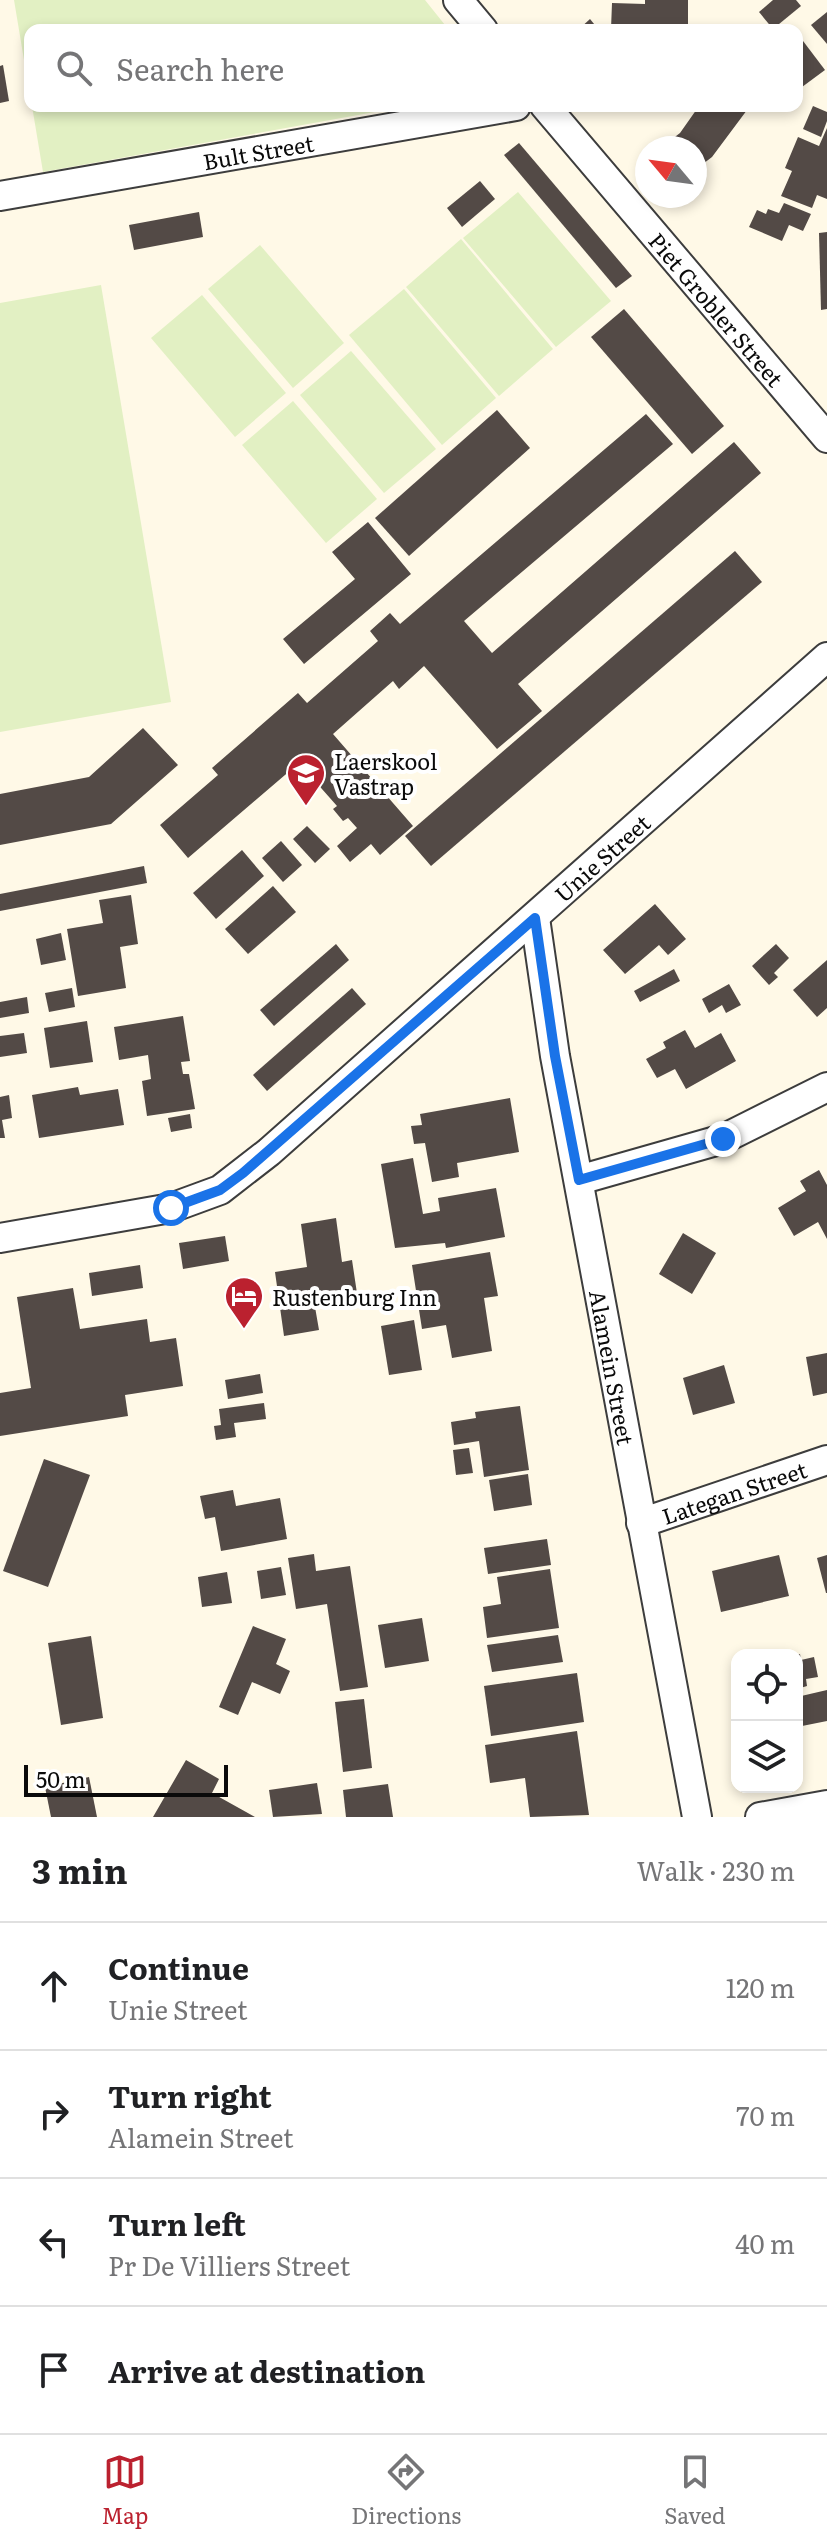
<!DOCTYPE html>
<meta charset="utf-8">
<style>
:root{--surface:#fff;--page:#f2f2f2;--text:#202124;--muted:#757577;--line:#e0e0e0;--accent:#bb212f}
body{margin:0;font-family:Literata,serif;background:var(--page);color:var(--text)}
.controls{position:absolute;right:24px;bottom:24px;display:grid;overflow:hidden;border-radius:16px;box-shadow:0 4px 12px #0003}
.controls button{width:72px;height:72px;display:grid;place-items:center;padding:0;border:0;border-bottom:2px solid var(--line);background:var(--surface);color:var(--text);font:40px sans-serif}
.compass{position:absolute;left:635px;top:136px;width:72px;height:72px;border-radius:50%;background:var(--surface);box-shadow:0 4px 12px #0003;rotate:299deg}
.scale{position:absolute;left:24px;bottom:20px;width:204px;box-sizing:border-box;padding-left:8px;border:4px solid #0a0a0a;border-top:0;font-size:22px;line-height:28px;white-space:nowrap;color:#0a0a0a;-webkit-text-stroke:6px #fff;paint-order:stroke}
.stop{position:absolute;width:24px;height:24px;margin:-18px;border:6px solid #1a73e8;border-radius:50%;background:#fff}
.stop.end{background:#1a73e8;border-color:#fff;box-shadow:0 2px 8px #0008}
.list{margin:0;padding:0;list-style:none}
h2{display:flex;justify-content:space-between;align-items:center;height:104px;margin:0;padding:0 32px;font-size:34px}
h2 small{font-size:26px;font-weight:400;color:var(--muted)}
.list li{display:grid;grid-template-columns:52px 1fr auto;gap:24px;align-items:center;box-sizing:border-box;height:128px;padding:0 32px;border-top:2px solid var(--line)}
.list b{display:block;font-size:30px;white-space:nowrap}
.list p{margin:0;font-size:26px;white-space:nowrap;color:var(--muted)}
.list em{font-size:26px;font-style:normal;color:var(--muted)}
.icon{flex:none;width:44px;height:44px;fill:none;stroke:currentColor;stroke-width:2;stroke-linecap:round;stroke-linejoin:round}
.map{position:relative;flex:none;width:827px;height:1817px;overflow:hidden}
.search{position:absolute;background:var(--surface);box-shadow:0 4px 12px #0003;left:24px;right:24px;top:24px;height:88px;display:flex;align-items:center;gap:20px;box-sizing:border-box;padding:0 28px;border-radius:16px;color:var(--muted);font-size:30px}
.sheet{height:616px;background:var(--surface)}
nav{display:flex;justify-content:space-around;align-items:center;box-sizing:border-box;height:112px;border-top:2px solid var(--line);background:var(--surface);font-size:22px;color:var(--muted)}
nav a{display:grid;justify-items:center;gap:4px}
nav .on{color:var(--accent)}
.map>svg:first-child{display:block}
.pitch{fill:#e2f0c3}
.building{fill:#534a46}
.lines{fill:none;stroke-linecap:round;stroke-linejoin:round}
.minor-casing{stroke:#3d3d3d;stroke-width:32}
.minor{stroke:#fff;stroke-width:28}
.route{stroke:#1a73e8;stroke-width:10}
.labels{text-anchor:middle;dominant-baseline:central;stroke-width:8;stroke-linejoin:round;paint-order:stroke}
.street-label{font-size:22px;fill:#0a0a0a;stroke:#fff}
.poi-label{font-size:22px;fill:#0a0a0a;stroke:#fff;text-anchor:start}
</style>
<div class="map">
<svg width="827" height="1817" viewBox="0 0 827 1817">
<rect width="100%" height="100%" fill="#fff9e7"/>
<g class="pitch">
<polygon points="14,0 425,0 449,30 30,30 30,96"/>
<polygon points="32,106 408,106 43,172"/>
<polygon points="518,192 611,301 556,347 463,238"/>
<polygon points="461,239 553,349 499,396 406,287"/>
<polygon points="260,245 344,343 293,388 208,289"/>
<polygon points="101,285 171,702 0,732 0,303"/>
<polygon points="404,289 496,398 442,445 349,335"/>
<polygon points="202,295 286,393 235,437 151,338"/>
<polygon points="351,351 436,449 384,493 300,395"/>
<polygon points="293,401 377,499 326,543 242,445"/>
</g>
<g class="building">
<polygon points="645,0 688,0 688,30 611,29 612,3 645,4"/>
<polygon points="773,0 796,0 801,6 773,29 759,12"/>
<polygon points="827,12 827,44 811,25"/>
<polygon points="590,19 599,30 578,30"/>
<polygon points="800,37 825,70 802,87 797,80 797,39"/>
<polygon points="3,65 9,101 0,103 0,66"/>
<polygon points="699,106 750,106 712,157 695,170 695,148 665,148 663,146 680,133"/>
<polygon points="813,106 827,112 827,121 821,137 803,129"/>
<polygon points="827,128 827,199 817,195 812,208 781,196 792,171 785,168 798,137 819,146"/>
<polygon points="519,143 632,276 616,288 504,155"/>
<polygon points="480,181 495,199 462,227 447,208"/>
<polygon points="784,203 811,214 803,231 789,225 782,241 749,227 757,210 766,214 768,209 779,213"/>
<polygon points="199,212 203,237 134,250 129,225"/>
<polygon points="827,232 827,309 821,310 819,233"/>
<polygon points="624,309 724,426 692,454 591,337"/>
<polygon points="497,410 530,448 409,556 375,518"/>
<polygon points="646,414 673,444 464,621 492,653 734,442 761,473 518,684 542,711 497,749 424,666 399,689 393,681 333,734 413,826 380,855 371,844 350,862 337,846 357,828 348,818 343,821 333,809 337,806 299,763 188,858 160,825 218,775 212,768 298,693 307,703 378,641 370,631 390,613 400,624"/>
<polygon points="368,522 411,574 304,664 283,639 355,579 332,552"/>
<polygon points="735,551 762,582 431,866 405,836"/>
<polygon points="143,728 178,765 111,824 0,845 0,794 89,777"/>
<polygon points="307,826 330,849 315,863 293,839"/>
<polygon points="281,841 302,865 283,882 262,858"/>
<polygon points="242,850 264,876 216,919 193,893"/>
<polygon points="144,866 147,883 0,911 0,894"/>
<polygon points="273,886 296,912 248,954 225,929"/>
<polygon points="131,895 138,944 120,947 126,988 78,996 67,929 103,923 99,900"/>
<polygon points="655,904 686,939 668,955 659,945 625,974 603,950"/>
<polygon points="61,933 66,960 41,965 36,939"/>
<polygon points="336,944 349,960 274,1026 260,1010"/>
<polygon points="776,944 789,958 774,973 778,977 769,985 752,966"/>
<polygon points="827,960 827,1008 817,1017 793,990"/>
<polygon points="674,969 680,981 640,1002 634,991"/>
<polygon points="729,984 741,1005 726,1013 722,1005 709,1013 702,999"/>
<polygon points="72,988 75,1007 49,1012 45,993"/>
<polygon points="352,988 366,1004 267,1091 253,1075"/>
<polygon points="27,997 29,1013 0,1018 0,1002"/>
<polygon points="183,1016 190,1061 181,1062 183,1074 189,1074 195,1109 147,1116 142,1081 151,1079 148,1055 119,1060 114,1027"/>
<polygon points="87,1021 93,1062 50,1068 44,1028"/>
<polygon points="685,1030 695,1048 721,1033 736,1061 686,1089 675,1069 657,1078 646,1059 666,1048 663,1042"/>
<polygon points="24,1033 27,1053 0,1057 0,1036"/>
<polygon points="78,1087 80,1095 118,1089 124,1125 39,1138 32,1095"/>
<polygon points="9,1095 12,1118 2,1120 5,1138 0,1138 0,1097"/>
<polygon points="510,1098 519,1152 457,1163 459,1177 432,1182 425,1143 414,1144 411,1126 422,1125 420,1114"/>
<polygon points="190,1114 192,1128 171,1132 168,1118"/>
<polygon points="413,1158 423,1214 440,1211 438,1198 496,1188 505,1237 446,1248 445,1243 395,1248 381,1164"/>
<polygon points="819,1170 827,1185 827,1239 818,1222 794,1236 778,1208 806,1191 800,1181"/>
<polygon points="336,1218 342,1262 352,1260 358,1300 315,1307 319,1330 284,1336 275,1272 307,1267 301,1224"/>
<polygon points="683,1233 716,1253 692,1294 659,1274"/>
<polygon points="225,1236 229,1261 183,1269 179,1243"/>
<polygon points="490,1252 498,1296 484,1298 492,1351 452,1358 446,1325 422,1329 412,1265"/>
<polygon points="140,1265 143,1288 92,1296 89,1273"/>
<polygon points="73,1288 80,1329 147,1319 150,1342 176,1338 183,1386 125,1395 128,1416 0,1436 0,1393 31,1388 17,1297"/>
<polygon points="414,1320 422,1370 389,1375 381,1326"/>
<polygon points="827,1353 827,1393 813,1396 806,1357"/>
<polygon points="724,1365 735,1403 693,1415 683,1378"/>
<polygon points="260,1374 263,1393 228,1399 225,1380"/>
<polygon points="264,1403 266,1419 234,1423 236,1437 216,1440 214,1426 221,1425 219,1409"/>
<polygon points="520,1406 529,1470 484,1477 479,1441 454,1445 451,1422 476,1418 475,1412"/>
<polygon points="469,1448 473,1473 456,1475 453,1450"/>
<polygon points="44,1459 90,1475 48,1587 3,1571"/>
<polygon points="528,1474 532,1505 494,1511 489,1480"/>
<polygon points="233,1490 236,1506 280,1498 287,1539 221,1551 215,1517 205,1519 200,1496"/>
<polygon points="547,1539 551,1565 488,1574 484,1548"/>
<polygon points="314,1554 316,1571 350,1566 368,1687 340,1691 327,1604 296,1609 288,1558"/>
<polygon points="779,1555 789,1596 721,1612 712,1571"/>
<polygon points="827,1555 827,1593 826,1593 817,1558"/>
<polygon points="281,1567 286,1595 261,1599 257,1571"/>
<polygon points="550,1569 559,1628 487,1638 483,1607 501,1604 497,1577"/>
<polygon points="227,1572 232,1603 202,1607 198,1577"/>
<polygon points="422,1618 429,1661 385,1668 378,1625"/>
<polygon points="253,1626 286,1639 276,1664 290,1671 280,1694 252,1682 238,1715 219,1707"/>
<polygon points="558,1635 563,1662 492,1672 487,1645"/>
<polygon points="91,1636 103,1718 61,1725 48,1643"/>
<polygon points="800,1654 801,1660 814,1657 818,1677 806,1679 807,1686 797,1689 797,1655"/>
<polygon points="577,1673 584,1722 491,1736 484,1686"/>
<polygon points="827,1690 827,1721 797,1727 797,1697"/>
<polygon points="364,1699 372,1768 343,1772 335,1702"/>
<polygon points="577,1731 589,1815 530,1817 525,1778 490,1783 485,1745"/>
<polygon points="186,1760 219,1779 212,1793 255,1817 153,1817"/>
<polygon points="89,1777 97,1817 51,1817 45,1787"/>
<polygon points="317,1783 322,1814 273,1817 269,1790"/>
<polygon points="388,1784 393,1817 346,1817 343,1790"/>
</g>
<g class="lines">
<g class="minor-casing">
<g id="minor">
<polyline points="458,0 483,30"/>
<path id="s1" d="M545,106L827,438"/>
<path id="s2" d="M0,196L516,106"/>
<path id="s3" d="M535,918L555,1056L697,1817"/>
<polyline points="579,1180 723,1139 827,1087"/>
<path id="s4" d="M0,1238L171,1208L220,1190L269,1152L827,657"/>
<path id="s5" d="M641,1523L827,1460"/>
<polyline points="760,1817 827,1805"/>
</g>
</g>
<use href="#minor" class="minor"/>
</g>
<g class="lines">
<polyline class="route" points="171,1208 220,1190 243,1173 535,918 555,1056 579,1180 723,1139"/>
</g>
<defs>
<g id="school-pin" transform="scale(2)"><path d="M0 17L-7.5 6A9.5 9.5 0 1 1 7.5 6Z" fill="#bb212f" stroke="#fff"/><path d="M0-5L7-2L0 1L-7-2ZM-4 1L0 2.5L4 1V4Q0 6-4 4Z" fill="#fff"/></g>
<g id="hotel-pin" transform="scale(2)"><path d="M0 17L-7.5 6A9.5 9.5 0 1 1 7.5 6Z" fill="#bb212f" stroke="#fff"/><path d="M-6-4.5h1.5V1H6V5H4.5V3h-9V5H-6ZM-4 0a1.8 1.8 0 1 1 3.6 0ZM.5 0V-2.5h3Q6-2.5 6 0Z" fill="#fff"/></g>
</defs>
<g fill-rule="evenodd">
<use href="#school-pin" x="306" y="773"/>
<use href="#hotel-pin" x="244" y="1296"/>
</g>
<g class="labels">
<g class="street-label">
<text stroke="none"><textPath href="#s2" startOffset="262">Bult Street</textPath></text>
<text stroke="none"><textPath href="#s1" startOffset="266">Piet Grobler Street</textPath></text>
<text stroke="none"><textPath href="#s4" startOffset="732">Unie Street</textPath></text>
<text stroke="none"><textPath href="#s3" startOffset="456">Alamein Street</textPath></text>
<text stroke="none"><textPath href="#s5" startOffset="98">Lategan Street</textPath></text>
</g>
<g class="poi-label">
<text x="334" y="760">Laerskool<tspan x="334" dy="25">Vastrap</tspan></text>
<text x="272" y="1296">Rustenburg Inn</text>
</g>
</g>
</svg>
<div class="controls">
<button><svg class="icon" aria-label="locate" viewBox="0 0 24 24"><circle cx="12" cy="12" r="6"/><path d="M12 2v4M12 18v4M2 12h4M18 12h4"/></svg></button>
<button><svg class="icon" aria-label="layers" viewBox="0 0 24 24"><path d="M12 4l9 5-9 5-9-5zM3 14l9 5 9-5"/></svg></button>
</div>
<svg class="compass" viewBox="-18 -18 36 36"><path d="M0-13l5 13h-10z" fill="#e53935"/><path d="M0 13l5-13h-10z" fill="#757577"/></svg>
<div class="scale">50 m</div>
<div class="stop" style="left:171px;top:1208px"></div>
<div class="stop end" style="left:723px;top:1139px"></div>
<div class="search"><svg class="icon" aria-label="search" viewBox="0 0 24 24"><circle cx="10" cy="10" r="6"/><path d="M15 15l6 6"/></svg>Search here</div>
</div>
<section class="sheet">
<h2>3 min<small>Walk · 230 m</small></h2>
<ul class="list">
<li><svg class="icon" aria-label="ahead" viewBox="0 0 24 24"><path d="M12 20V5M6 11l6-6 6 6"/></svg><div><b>Continue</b><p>Unie Street</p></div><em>120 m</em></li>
<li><svg class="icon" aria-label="right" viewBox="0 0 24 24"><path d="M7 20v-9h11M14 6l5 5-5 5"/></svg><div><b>Turn right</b><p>Alamein Street</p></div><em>70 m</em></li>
<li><svg class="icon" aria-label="left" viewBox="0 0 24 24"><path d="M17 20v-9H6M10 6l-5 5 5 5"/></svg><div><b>Turn left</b><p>Pr De Villiers Street</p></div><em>40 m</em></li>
<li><svg class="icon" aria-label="arrive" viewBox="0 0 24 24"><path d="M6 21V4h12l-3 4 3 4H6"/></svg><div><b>Arrive at destination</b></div></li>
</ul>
</section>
<nav>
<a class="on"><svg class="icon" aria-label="map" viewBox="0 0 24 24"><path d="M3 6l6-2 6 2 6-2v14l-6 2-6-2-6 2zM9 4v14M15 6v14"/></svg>Map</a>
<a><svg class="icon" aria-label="directions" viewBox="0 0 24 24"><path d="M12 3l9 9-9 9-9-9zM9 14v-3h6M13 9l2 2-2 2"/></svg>Directions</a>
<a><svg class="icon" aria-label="saved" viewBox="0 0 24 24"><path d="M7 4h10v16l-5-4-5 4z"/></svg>Saved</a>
</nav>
